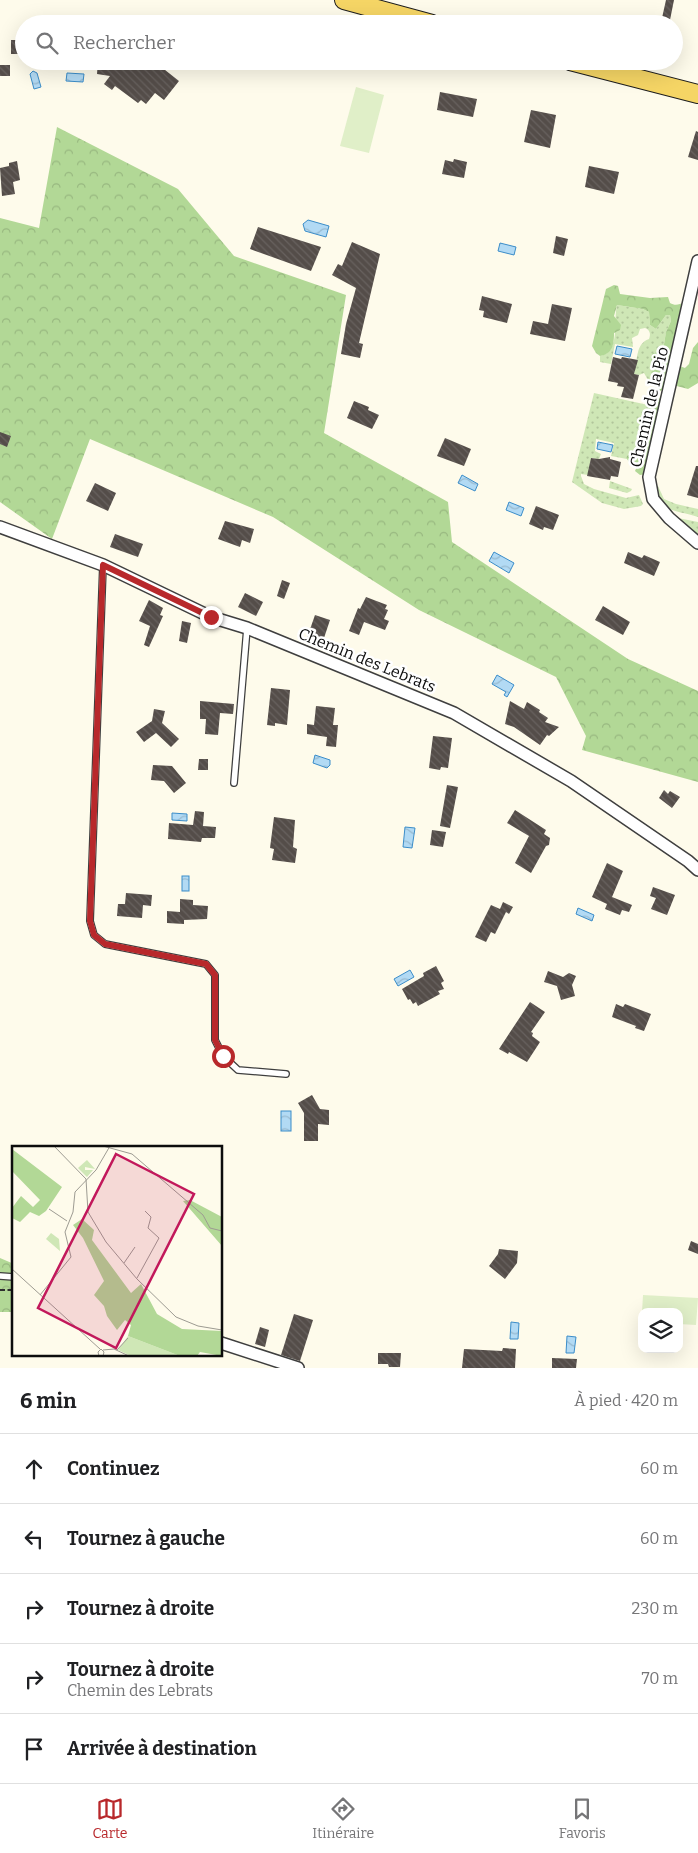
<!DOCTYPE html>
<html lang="fr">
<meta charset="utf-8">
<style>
:root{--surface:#fff;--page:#f2f2f2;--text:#202124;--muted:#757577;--line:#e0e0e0;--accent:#b8282b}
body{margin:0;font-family:Bitter,serif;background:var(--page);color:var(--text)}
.controls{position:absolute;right:15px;bottom:15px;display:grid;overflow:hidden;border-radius:10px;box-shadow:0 5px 20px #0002}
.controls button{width:45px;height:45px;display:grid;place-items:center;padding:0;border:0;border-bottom:1px solid var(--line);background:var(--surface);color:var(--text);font:25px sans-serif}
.stop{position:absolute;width:15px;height:15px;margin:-11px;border:4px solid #b8282b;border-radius:50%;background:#fff}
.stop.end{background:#b8282b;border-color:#fff;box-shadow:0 1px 5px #0008}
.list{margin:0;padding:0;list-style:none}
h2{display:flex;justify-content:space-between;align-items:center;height:65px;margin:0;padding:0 20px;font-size:21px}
h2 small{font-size:16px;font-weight:400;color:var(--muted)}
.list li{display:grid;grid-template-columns:32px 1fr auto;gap:15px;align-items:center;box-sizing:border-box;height:70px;padding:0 20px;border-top:1px solid var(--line)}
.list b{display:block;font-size:19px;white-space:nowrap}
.list p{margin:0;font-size:16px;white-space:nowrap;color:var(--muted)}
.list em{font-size:16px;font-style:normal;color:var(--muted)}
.icon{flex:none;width:28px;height:28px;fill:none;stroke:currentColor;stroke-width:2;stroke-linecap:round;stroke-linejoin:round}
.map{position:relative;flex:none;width:698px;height:1368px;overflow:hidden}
.search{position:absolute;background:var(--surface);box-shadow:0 5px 20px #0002;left:15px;right:15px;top:15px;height:55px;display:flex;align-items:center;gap:12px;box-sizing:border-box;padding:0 18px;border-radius:28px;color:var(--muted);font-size:19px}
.sheet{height:415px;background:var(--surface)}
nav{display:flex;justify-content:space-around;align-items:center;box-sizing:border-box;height:70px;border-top:1px solid var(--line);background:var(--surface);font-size:14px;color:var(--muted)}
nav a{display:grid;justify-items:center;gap:2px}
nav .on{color:var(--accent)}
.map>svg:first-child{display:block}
.grass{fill:url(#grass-dots)}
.forest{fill:url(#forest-crowns)}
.pitch{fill:#e0efc8}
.water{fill:url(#water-waves);stroke:#3b8dc9}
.building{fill:url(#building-back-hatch)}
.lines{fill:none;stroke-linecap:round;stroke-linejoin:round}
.lane-casing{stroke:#3f3f3f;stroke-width:8}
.street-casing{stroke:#3f3f3f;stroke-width:14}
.primary-casing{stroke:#1d1d1d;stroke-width:20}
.path{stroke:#2e2e2e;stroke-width:2;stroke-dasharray:5 2.5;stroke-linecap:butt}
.lane{stroke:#fff;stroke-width:5.5}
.street{stroke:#fff;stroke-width:11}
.primary{stroke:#f5d565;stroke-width:18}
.route{stroke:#b8282b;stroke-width:6}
.labels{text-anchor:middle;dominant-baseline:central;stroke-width:5;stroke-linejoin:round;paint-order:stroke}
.street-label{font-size:16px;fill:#0c0c0c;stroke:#fff}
.inset-road{fill:none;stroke:#9d9b92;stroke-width:1}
.view{fill:#c2185b;fill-opacity:0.15;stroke:#c2185b;stroke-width:2.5}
.inset-edge{fill:none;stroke:#0c0c0c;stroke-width:2.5}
</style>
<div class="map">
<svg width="698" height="1368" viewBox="0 0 698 1368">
<defs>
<pattern id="grass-dots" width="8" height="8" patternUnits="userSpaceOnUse" patternTransform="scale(1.25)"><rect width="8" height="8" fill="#cfe7b6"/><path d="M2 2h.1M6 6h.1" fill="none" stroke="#b1c59b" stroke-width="1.8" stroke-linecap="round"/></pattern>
<pattern id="forest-crowns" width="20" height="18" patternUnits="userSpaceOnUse" patternTransform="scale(1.25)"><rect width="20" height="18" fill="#b2d896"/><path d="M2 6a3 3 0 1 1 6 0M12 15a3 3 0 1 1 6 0" fill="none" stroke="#98b880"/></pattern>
<pattern id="water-waves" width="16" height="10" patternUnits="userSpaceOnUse" patternTransform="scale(1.25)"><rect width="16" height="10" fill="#b2daf4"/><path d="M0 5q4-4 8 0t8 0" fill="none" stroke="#98bad0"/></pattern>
<pattern id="building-back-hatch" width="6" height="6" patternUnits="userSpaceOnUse" patternTransform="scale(1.25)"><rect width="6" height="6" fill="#544d49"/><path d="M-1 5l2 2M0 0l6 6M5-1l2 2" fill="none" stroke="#68625f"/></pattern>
</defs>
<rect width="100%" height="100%" fill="#fefbeb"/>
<g class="grass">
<path d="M617,305L643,309L649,312L650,325L656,329L666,315H670L671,321L666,332L663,350L653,353L654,367L651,374L655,383L648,380L644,373L639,375L634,374C638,360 635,344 649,339C651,334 650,330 645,328L640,329L638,335L632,338L633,347L615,344L611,364L600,362V356C621,353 613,320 617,305Z"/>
<path d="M594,393L648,405L649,407L646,429L642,433L640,448L644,451C640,457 634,455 627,456V459L611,456L614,443L596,439L595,451L601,454L599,459L591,458L588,475L581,474V476L584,484L594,489L626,498L639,495L643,504L641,506L624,509L602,503L572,482Z"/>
<polygon points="610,481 632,489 631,491 627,493 609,488"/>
<path d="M655,485L658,486L664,499L676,504L698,509V517C673,509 662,514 655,485Z"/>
<polygon points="678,518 698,522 698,537 677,519"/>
</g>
<g class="forest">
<polygon points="57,127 178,189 234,256 346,295 324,433 448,502 452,542 628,659 698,691 698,782 582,750 586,736 556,677 419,610 273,517 90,439 52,539 0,502 0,218 39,228"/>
<path d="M614,285L618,286L620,294L650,298L668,297L670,303C675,306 679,305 684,302C686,315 693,338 682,348C678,352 673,354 669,358L671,363L685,368L689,364L693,348L698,342V383L688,389L673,385L660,391L657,386L651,373L654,367C650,361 650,359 653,353L663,350L666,332L671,321L670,315H666L656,329L650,325L649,312L643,309L617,305L614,316L621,325L620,330L614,333C614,344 613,354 600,356L596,353L592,346L606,289Z"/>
<polygon points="657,398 662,399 646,474 640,475 635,471 638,464 635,466 631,465 627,459 627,456 633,452 639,455 643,451 640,448 642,433 646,429 645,419 649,407 648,405 652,399"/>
<polygon points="0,1258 14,1264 13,1312 0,1312"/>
</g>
<g class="pitch">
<polygon points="356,87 384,95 369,153 340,146"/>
<polygon points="643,1295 698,1298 696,1325 679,1324 679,1312 642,1312"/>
</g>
<g class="water">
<polygon points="33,71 37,73 41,87 34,89 30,74"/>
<polygon points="67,73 84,74 83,82 66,81"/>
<polygon points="308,220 329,226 326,237 305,231 303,224"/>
<polygon points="500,243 516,247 514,255 498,251"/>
<polygon points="617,346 632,349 630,357 615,354"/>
<polygon points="598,442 613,445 611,452 597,449"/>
<polygon points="462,475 478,484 475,491 458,483"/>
<polygon points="509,502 524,508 521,516 506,510"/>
<polygon points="494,552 514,563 509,573 489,561"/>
<polygon points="497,675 514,685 507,697 504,695 506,692 492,684"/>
<polygon points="315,755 330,760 330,765 327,768 313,763"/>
<polygon points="172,813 187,814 187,821 172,820"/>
<polygon points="405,827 415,828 412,848 403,847"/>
<rect x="182" y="876" width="7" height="15"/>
<polygon points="578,908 594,915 592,921 576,914"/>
<polygon points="410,970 414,977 398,986 394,979"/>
<rect x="281" y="1111" width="10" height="20"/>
<polygon points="511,1322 519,1323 518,1339 510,1339"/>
<polygon points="567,1336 576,1337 574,1353 566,1353"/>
</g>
<g class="building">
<polygon points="666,0 674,0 670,20 662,18"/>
<rect x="11" y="40" width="13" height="14"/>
<polygon points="98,61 163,61 160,66 179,81 164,100 155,93 146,104 141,100 138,103 115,86 112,90 104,84 110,76 97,74"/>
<rect x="0" y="65" width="10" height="11"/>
<polygon points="440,92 477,99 473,117 437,110"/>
<polygon points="531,110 556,115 550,148 524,142"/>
<polygon points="696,131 698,132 698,160 688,157"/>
<polygon points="454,159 467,162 464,178 442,174 445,160 453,162"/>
<polygon points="17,161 20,180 13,182 15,194 2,196 0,168 9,166 9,163"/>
<polygon points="589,166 619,172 614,194 585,187"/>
<polygon points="258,227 321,247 311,271 250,249"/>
<polygon points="556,236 568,239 564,256 553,253"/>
<polygon points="352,242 380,254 359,343 363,344 360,358 341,354 346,324 356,288 332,275 338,264 342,266"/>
<polygon points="482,296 512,304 507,323 483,317 484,311 479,310"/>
<polygon points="552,304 572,308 565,341 530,334 533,321 548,324"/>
<polygon points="613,357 621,359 622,357 638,360 634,374 639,375 633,399 621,397 624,387 617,386 618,383 608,381"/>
<polygon points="354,401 369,407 368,410 379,415 372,429 347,418"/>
<polygon points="0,432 11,436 7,447 0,444"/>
<polygon points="445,438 471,449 464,466 437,456"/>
<polygon points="610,457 610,459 621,462 618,477 611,476 610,480 587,476 591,458 599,459"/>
<polygon points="696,466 698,466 698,498 687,495"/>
<polygon points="95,483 116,493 108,511 86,501"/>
<polygon points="536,506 559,515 553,530 544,527 543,530 529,524"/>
<polygon points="225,521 254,529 250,543 242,540 240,547 218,539"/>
<polygon points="115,534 143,544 138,557 110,547"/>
<polygon points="628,552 642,558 644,555 660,562 654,576 624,563"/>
<polygon points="282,580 290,583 284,599 277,596"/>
<polygon points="245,593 263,602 256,616 238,607"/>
<polygon points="366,597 387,605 385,609 388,610 384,619 389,621 385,630 364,622 359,635 349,631 358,608 360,609"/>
<polygon points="149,600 163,608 160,615 163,616 149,647 144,645 150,626 139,621"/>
<polygon points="603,606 630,622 623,635 595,620"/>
<polygon points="315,615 330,620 322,644 307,638"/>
<polygon points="182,621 191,623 187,643 179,641"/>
<polygon points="271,688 290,690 287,725 275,723 275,726 267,725"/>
<polygon points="200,701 234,704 233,714 220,713 218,735 205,734 206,719 200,719"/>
<polygon points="510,701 524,709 527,702 540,710 539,712 548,718 545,722 559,727 549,736 547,735 540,745 514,727 505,724"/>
<polygon points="316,706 335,708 333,725 338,725 336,747 326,746 327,737 307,734 307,724 314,725"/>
<polygon points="154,709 165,711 162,723 179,739 171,747 156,733 144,742 136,732 152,721"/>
<polygon points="433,736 452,738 448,768 441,767 440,770 429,768"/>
<polygon points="199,759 208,759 208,770 198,770"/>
<polygon points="153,765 172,766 186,783 174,793 164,781 151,780"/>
<polygon points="447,785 458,787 450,828 440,826"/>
<polygon points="664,790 668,794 670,791 680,797 672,808 659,798"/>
<polygon points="515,810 546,830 544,834 550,838 549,845 546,846 531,873 515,863 529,836 507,823"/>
<polygon points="195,811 204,812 203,826 216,827 215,838 202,838 201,842 168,839 169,823 193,825"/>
<polygon points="274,817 295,820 293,847 297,849 295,863 272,860 274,849 270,848"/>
<polygon points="432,830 446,832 443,847 430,845"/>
<polygon points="607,863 623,871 612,897 632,905 629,912 622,910 620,915 605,909 607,904 592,897"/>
<polygon points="653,887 675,895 667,915 651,909 656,898 650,896"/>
<polygon points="126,893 152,895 151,906 143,905 142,918 117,916 118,904 125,904"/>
<polygon points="180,899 193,900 193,905 208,906 207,919 184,920 184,924 167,923 167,911 180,912"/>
<polygon points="503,902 513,907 509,914 506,912 495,934 491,932 486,942 475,937 491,905 500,909"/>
<polygon points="436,966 444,981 441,983 444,989 438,991 440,994 418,1006 416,1002 413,1004 410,999 408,1000 402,989 424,976 423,973"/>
<polygon points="548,971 563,977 569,973 576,976 572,985 575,996 561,1000 557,986 544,982"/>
<polygon points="530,1002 545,1012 531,1032 533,1033 532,1036 540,1042 527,1062 509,1052 508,1054 499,1049"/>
<polygon points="616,1004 623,1007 625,1004 651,1014 644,1031 635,1028 636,1026 612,1017"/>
<polygon points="312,1095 320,1109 329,1110 329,1125 318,1124 318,1141 304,1141 304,1113 298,1103"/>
<polygon points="691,1241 698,1244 698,1254 688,1250"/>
<polygon points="499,1249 518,1251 517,1263 505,1279 489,1266 498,1254"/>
<polygon points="294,1314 313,1320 300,1361 281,1355"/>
<polygon points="260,1327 269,1330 265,1347 255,1344"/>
<polygon points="503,1348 516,1349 515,1368 462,1368 464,1349 502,1351"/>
<polygon points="378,1353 401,1353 400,1367 389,1367 388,1364 378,1364"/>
<polygon points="552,1358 577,1359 576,1368 552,1368"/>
</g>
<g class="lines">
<g class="lane-casing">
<g id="lane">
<polyline points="103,565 90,921 94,935 105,944 206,964 215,975 215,1040 223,1056 238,1070 286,1074"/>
<polyline points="234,783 247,628"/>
<polyline points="0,1276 14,1277"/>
</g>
</g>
<g class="street-casing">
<g id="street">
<polyline points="698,261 649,477 653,499 669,518 698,543"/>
<polyline points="0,527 103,565 211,617 247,628 454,713 571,781 688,861 698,870"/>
<polyline points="221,1343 298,1368"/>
</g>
</g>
<g class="primary-casing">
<g id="primary">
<polyline points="344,0 432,24"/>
<polyline points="570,61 698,94"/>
</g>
</g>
<polyline class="path" points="0,1290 14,1290"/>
<use href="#lane" class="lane"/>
<use href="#street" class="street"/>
<use href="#primary" class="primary"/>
</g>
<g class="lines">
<polyline class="route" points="211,617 103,565 90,921 94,935 105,944 206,964 215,975 215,1040 223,1056"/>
</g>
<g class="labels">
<g class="street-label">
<text transform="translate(649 407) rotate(-77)">Chemin de la Pio</text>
<text transform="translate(367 660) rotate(22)">Chemin des Lebrats</text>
</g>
</g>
<g transform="translate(12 1146)">
<rect width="210" height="210" fill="#fefbeb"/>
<path d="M75,14L83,23L73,21V24H81L75,31L66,22ZM39,87L47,93L48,105L34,93ZM116,190L168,210H119L106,204Z" fill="#cfe7b6"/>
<path d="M0,3L50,41L34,65L27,70L18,66L8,76L0,72V62L9,50L21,61L28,54L0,25ZM178,54L210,71V100L171,55ZM70,73L82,84L80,94L119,147L129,138L145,168L170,183L210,185V210L188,206L185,210H168L116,190L119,179L113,174L105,184L95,170L92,160L82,149L92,135L71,92L61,79Z" fill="#b2d896"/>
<path class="inset-road" d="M42,0L74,33L76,66L94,96L125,133L164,171L186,180L210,184M91,0L120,8L191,69L198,82L210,85M37,63L55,75M112,117L123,101M0,123L88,203M125,132L147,92L136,82L139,71L133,65M28,149L59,111L53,86L61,66L63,46L84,24L98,0M91,204L102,203L117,210M105,204L116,192M87,210L86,206L89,203L92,206L91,210"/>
<path class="view" d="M104,8L182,48L104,202L26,162Z"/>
<rect width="210" height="210" class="inset-edge"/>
</g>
</svg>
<div class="controls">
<button><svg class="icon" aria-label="layers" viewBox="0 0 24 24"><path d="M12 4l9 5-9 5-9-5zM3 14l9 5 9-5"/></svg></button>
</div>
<div class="stop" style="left:223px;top:1056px"></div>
<div class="stop end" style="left:211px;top:617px"></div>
<div class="search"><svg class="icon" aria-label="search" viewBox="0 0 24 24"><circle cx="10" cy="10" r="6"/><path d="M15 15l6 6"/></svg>Rechercher</div>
</div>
<section class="sheet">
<h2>6 min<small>À pied · 420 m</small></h2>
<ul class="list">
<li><svg class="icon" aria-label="ahead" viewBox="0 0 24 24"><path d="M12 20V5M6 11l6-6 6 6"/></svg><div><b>Continuez</b></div><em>60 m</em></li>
<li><svg class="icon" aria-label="left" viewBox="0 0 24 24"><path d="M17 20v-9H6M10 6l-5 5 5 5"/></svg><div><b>Tournez à gauche</b></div><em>60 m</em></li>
<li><svg class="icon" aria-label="right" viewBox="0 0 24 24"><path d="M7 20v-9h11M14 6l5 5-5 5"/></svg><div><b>Tournez à droite</b></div><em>230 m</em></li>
<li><svg class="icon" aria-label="right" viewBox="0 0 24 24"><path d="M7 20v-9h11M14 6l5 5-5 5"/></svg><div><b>Tournez à droite</b><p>Chemin des Lebrats</p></div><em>70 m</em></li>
<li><svg class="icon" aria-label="arrive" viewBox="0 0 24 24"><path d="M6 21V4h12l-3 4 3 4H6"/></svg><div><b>Arrivée à destination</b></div></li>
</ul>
</section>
<nav>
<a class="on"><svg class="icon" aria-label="map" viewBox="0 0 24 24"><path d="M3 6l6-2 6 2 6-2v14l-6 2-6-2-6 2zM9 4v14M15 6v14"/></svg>Carte</a>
<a><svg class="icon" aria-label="directions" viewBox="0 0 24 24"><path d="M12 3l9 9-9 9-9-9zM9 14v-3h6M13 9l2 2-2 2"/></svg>Itinéraire</a>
<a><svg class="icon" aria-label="saved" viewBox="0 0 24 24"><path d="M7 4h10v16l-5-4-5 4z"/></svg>Favoris</a>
</nav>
